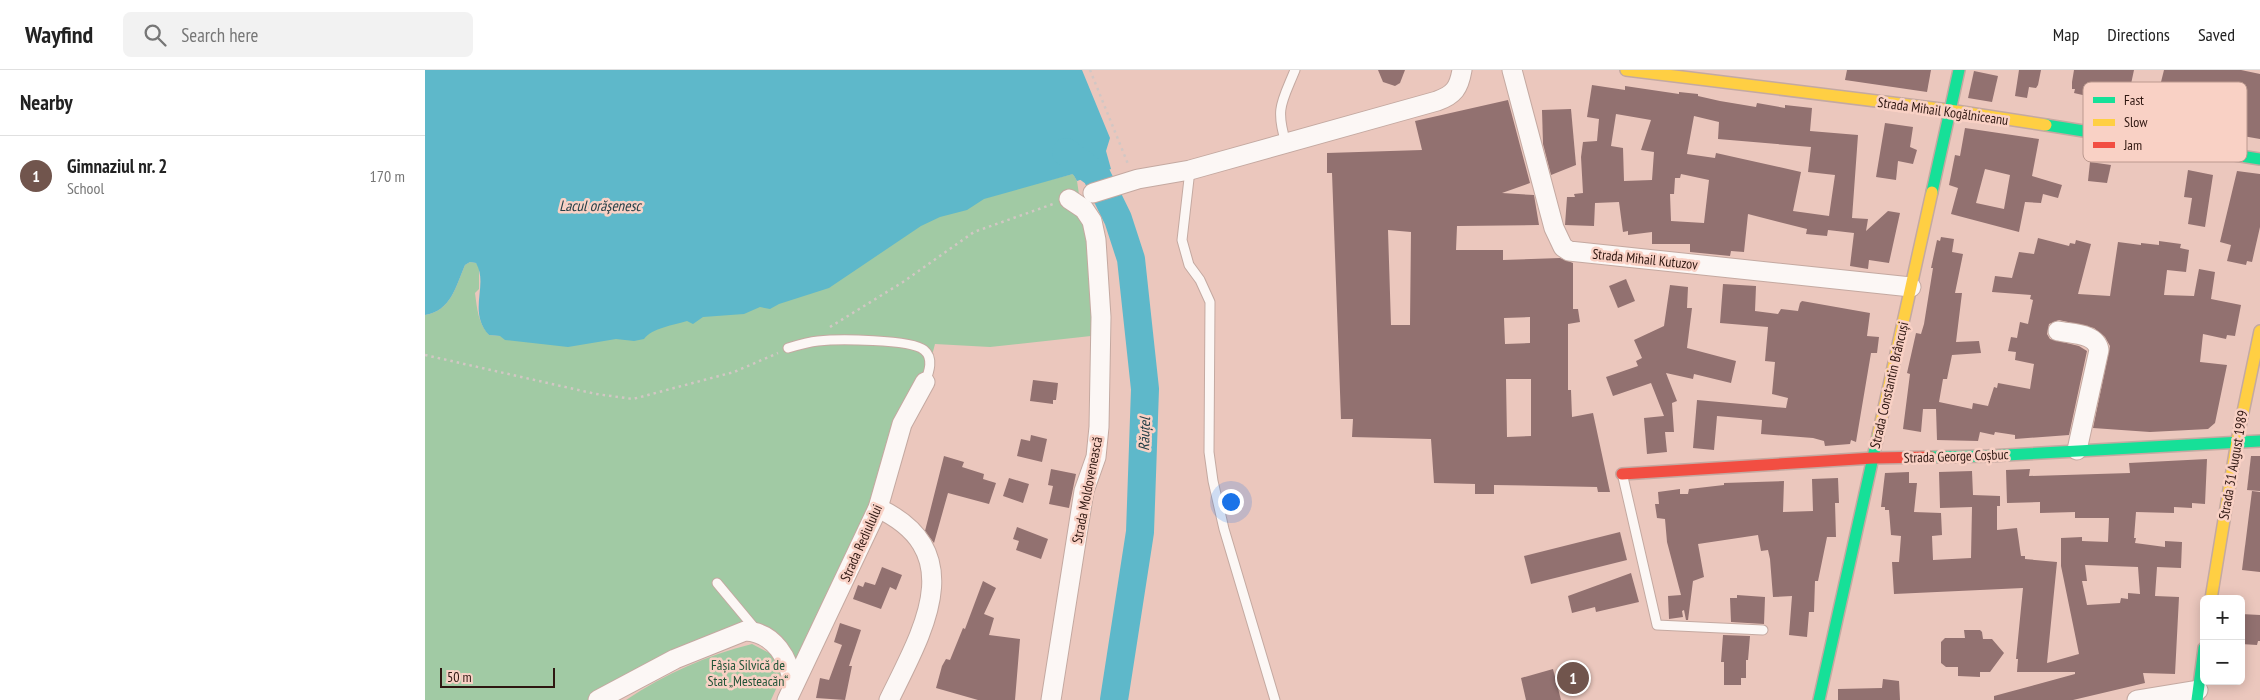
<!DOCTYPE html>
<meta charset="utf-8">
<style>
:root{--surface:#fff;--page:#f2f2f2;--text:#222;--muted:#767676;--line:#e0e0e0;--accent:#71554d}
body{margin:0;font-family:"PT Sans Narrow",sans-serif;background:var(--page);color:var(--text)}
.controls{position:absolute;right:15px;bottom:15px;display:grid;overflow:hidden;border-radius:8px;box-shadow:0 2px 12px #0003}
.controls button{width:45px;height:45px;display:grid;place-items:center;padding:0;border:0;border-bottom:1px solid var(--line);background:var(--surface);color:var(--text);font:25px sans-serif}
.scale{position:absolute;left:15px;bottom:12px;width:115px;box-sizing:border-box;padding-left:5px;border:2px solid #2f1711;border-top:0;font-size:14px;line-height:18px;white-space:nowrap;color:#2f1711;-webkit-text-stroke:4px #f9d1c5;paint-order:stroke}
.you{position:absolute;left:805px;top:431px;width:18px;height:18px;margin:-12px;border:4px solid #fff;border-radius:50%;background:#1a73e8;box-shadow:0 0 0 8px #1a73e833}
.badge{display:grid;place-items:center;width:32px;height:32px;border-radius:50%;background:var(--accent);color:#fff;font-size:16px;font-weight:700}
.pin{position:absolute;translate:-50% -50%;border:2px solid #fff;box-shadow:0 1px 5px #0006}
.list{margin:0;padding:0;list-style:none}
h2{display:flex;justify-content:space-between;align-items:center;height:65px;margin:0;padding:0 20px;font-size:21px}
h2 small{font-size:16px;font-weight:400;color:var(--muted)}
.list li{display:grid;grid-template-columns:32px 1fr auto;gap:15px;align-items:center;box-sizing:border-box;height:80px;padding:0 20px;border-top:1px solid var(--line)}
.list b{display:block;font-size:19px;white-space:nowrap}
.list p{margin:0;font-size:16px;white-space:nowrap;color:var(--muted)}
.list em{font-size:16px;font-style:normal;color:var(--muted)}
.icon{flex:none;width:28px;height:28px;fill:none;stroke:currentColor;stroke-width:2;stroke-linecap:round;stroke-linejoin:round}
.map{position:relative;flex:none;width:1835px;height:630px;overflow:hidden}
header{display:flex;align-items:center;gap:30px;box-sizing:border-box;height:70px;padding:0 25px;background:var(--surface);border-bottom:1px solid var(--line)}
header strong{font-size:24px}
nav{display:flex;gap:28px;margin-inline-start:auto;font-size:18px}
.search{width:350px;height:45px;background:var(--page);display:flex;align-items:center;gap:12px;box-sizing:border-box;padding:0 18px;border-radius:8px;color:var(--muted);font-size:19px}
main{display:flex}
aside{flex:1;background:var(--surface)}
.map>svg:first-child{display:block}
.green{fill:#a1caa4}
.water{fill:#5eb8ca}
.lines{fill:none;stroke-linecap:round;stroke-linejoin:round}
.river{stroke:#5eb8ca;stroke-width:28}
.building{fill:#927170;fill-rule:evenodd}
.lane-casing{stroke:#c4a9a1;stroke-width:11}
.street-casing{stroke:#c4a9a1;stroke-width:21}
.fast-casing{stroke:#c4a9a1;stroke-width:14}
.slow-casing{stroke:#c4a9a1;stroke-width:14}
.jam-casing{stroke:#c4a9a1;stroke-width:14}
.path{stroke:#d2c7c4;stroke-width:2.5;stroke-dasharray:2.5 4;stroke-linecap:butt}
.lane{stroke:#fcf7f5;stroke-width:9}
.street{stroke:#fcf7f5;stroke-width:19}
.fast{stroke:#16e098;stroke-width:11}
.slow{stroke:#ffcf43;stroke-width:11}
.jam{stroke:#f24e42;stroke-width:11}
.labels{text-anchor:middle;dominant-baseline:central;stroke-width:5;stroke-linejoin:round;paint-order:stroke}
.street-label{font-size:14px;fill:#2f1711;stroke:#f9d1c5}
.park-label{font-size:14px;fill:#225438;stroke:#f9d1c5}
.water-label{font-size:15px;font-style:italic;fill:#233e46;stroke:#f9d1c5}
.key{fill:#f9d1c5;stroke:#bc998f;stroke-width:1}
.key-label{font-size:14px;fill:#2f1711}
</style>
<header>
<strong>Wayfind</strong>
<div class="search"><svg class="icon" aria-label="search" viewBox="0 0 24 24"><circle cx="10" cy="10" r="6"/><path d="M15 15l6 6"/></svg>Search here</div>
<nav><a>Map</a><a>Directions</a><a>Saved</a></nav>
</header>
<main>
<aside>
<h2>Nearby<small></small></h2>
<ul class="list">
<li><span class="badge">1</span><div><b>Gimnaziul nr. 2</b><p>School</p></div><em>170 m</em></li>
</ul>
</aside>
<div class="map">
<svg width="1835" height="630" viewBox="0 0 1835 630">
<rect width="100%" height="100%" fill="#ebc7bd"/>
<g class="green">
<path d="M648,104L652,111L675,265L565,277L510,274L500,312L368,616L332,561L176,630H0V245C26,241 31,216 40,195L45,192L51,193L54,197V219L50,223C52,238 53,253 64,265L75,266L507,140Z"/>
<path d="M327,574L348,585L357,606L346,630H201C240,604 282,585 327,574Z"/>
</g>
<path class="water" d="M0,0H657L685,68L681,81L686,99L652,111L648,104L559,129L542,140L515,147L496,156L404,218L354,234L345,239L335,237L319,244L278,247L268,254L262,251C249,255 227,258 219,269L209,271L191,269L143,277L80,270L75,266L64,265C42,241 64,215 51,193L45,192L40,195C31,216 26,241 0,245Z"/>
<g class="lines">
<polyline class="river" points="641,82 671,104 693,149 706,189 720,319 715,462 689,630"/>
</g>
<g class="building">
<polygon points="953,0 980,0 975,13 970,16 958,12"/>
<polygon points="1422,0 1506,0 1502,22 1420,10"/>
<polygon points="1594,0 1616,0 1613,15 1611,18 1604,17 1602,28 1590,26"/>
<polygon points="1649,0 1709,0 1706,14 1734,20 1739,0 1816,0 1835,4 1835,69 1812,65 1816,42 1790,38 1788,56 1766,53 1769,35 1745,31 1740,53 1703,44 1702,51 1675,45 1679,30 1649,23 1650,19 1647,19 1647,12"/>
<polygon points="1549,1 1573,6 1567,32 1543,28"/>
<path d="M1167,15L1200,20V16L1254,24V22L1273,24V26L1295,31L1331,37L1332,33L1360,38V35L1387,38L1385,61L1433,65L1427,148L1443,149L1441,161L1463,141L1475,143L1464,193L1444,190L1443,199L1425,196L1429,163L1403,160L1402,166L1381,164L1382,159L1323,144L1319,182L1306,181L1305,186L1265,182V174H1227V162L1203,165V161L1198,162L1194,132L1170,133L1169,156L1140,155L1142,127H1150L1149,124L1158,123L1156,87L1158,72L1172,71L1174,49L1162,47ZM1191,44L1226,50L1216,80L1229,82L1227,110L1199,111L1198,78L1186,76ZM1269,46L1294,52L1293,69L1386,77L1383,102L1410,105L1404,146L1368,141L1376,102L1291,83L1290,88L1262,84ZM1256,104L1284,110L1279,153L1246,151L1245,124H1249L1250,108H1255Z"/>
<path d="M1083,30L1105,113L1077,123L1109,125L1114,155L1032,156L1031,180H1078V190L1135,188L1148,193V239H1153L1155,252L1143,254V320H1146L1147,347L1168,343L1185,422H1173L1172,417L1069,415V424H1050V414L1009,413L1006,369L927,367L928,349H916L907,103H902V83L997,80L990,51ZM963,160L986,162L985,255H966ZM1105,247V273L1080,274L1079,248ZM1081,309H1106V366L1082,367Z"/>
<polygon points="1146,39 1151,95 1126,105 1118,74 1117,40"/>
<polygon points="1460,53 1488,57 1485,77 1492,80 1488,94 1473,91 1471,110 1451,107"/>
<path d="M1540,58L1614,69L1607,106L1637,115L1633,128L1618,124L1616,133L1600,132L1594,162L1526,144L1533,118L1524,115L1530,85L1535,86ZM1560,99L1585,105L1579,139L1551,133Z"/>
<polygon points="1665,92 1686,95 1682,113 1663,111"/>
<polygon points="1763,100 1788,105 1780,157 1763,154 1767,128 1759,127"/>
<polygon points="1812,101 1835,104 1835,157 1827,192 1822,191 1821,195 1802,191 1806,175 1795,172"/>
<polygon points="1516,167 1529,169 1527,182 1538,184 1530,223 1537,223 1531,272 1554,271 1556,283 1527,285 1522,309 1518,309 1514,332 1547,339 1548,333 1563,336 1569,317 1572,318 1573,313 1605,319 1609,294 1590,290 1591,282 1583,281 1586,267 1592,268 1595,252 1603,254 1608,230 1605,229 1606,225 1567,222 1570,206 1587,208 1594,182 1609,184 1613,168 1644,176 1645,173 1650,174 1651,170 1666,174 1653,224 1685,226 1693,172 1716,175 1716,173 1734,175 1734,171 1756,174 1755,178 1764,180 1761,202 1742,200 1739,225 1769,226 1774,199 1790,202 1786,229 1816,235 1810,266 1802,265 1801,269 1778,264 1775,292 1802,295 1790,353 1783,359 1725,362 1668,358 1685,276 1680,267 1669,258 1634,250 1624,254 1622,264 1625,269 1654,276 1662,281 1644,365 1590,369 1590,365 1570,362 1569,365 1555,362 1553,371 1512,370 1511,339 1498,339 1496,362 1478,359 1485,304 1482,303 1491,263 1496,264 1499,254 1508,198 1506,198 1512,170 1515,171"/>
<polygon points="1201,209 1210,231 1193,238 1184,216"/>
<polygon points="1298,214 1331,216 1330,241 1353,244 1356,239 1373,241 1375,233 1377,231 1445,243 1442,266 1454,267 1452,283 1446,283 1431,372 1426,370 1425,374 1400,376 1399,371 1388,368 1336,364 1337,350 1292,346 1289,380 1268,378 1272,330 1361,338 1363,328 1347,324 1350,292 1340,291 1343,257 1295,253"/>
<polygon points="1245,215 1263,217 1262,238 1267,238 1262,278 1311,291 1306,313 1269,304 1268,309 1241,303 1252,331 1247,333 1249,362 1240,362 1242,382 1222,384 1219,348 1239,346 1226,313 1188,326 1181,307 1213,296 1211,291 1217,288 1209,270 1239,256"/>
<polygon points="608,310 633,313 631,330 628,330 628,334 605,331"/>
<polygon points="606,365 622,369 617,392 592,386 596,369 605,371"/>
<polygon points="519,386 539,392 537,397 559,404 558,409 571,413 564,434 523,423 509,473 500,461"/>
<polygon points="1826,386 1835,386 1835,421 1822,420"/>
<path d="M1782,389L1780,434L1767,433V438L1749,437V443L1711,442L1709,468H1711L1710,473L1740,477V471L1757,472L1756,498L1732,497L1730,526L1754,527L1750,604L1718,603L1720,613L1648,630H1569V626L1650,604V602H1592L1593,589H1591L1598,518L1469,524L1467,492H1474L1476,466L1466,465L1464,440H1460V437H1456L1460,403L1484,402V413H1492L1489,442L1516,443L1517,465L1507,466L1508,490L1546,488L1547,437L1515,438L1514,402L1547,401L1548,425L1575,426V436H1572V460L1592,458L1596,486H1600V489L1632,492L1622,593L1654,584L1636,496V468L1657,467V471L1683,472L1684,448H1650V442L1615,443V432L1582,433L1581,400L1605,399L1604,406L1705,403L1704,393ZM1660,495L1713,497L1715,524L1703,523V529L1696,528L1695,533L1662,535L1657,511H1662Z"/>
<polygon points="626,399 651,404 644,438 624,434 628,416 623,415"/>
<polygon points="584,408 604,414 598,433 578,426"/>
<polygon points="1413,408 1414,433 1410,433 1411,467 1402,467 1393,511 1390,511 1389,542 1384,542 1382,567 1364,565 1367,526 1348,527 1345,489 1343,480 1336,481 1333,465 1273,474 1279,507 1268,511 1263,550 1261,550 1259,540 1257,541 1258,547 1244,549 1243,526 1256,525 1242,472 1240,449 1232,448 1230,434 1234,434 1233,422 1255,419 1255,424 1263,424 1264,419 1299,415 1299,413 1359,411 1358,442 1388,441 1387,409"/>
<polygon points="1827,421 1835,422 1835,502 1817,500"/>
<polygon points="592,457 623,469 616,489 591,480 594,471 588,469"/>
<polygon points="1195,462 1202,490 1106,514 1099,486"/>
<polygon points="457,497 477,505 471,520 465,517 456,539 428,529 433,515 438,517 440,512 450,515"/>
<polygon points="1206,503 1214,532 1171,542 1170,537 1147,543 1143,526"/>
<polygon points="558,511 571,518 559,544 569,548 564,565 595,569 590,630 553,630 511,618 517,596 521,589 525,590 538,558 540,559"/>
<polygon points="1312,525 1340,527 1339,554 1306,552 1305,528 1312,528"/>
<polygon points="1816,544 1835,545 1835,571 1833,571 1832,575 1816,574"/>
<polygon points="415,553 436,560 424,596 427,596 420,630 391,628 395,608 404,610 417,575 409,572"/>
<polygon points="1539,560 1555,560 1557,562 1558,569 1567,569 1579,583 1565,602 1555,602 1555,607 1533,606 1533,597 1521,597 1516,593 1516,572 1520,568 1540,568"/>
<polygon points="1298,565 1325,566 1323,590 1321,590 1321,608 1316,608 1316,615 1299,615 1299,592 1296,592"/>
<polygon points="1128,599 1136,630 1101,630 1096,608"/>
<polygon points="1458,609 1474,611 1475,630 1413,630 1413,619 1457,618"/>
</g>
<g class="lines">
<g class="lane-casing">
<g id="lane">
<path d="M861,73C850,38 857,32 870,0"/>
<polyline points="765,100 757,170 764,195 775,210 785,232 784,382 788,411 799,459 850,630"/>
<path d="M363,278C373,275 383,272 393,271C412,269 486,269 499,280C509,288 504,302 500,312"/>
<polyline points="1198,407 1232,555 1338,560"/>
<polyline points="292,513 332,561"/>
</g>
</g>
<g class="street-casing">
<g id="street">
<polyline points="1087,0 1129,158 1138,177 1144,181 1486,217"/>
<path d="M668,123L713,109L765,100L1012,31C1029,25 1034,18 1037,0"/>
<path d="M1633,261C1647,264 1671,263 1674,280L1652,380"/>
<path d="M453,438C546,482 497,562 464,630"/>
<path d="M173,630L250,589L320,561C349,562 365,589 368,616"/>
<polyline points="362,630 453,438 477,354 500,312"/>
<polyline points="626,630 659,421 671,387 674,357 676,247 671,170 667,151 659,139 644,129"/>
<polyline points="1712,630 1773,620"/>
</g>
</g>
<g class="fast-casing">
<g id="fast">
<polyline points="1621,55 1835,89"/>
<polyline points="1507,122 1534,0"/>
<polyline points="1506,387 1563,386 1835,371"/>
<polyline points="1394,630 1453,365"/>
<polyline points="1772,630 1779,578"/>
</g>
</g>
<g class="slow-casing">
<g id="slow">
<polyline points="1201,0 1524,40 1621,55"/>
<polyline points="1453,365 1507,122"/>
<polyline points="1786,529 1812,371 1835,261"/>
</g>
</g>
<g class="jam-casing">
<polyline id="jam" points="1197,404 1448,388 1506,387"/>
</g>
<g class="path">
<polyline points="665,0 703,94"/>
<polyline points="405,257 478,212 549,162 628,134"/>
<polyline points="0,285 171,324 208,329 309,302 353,283"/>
</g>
<use href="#lane" class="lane"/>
<use href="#street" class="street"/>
<use href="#fast" class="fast"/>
<use href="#slow" class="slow"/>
<use href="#jam" class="jam"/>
</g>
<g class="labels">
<g class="street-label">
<text transform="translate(1518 41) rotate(8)">Strada Mihail Kogălniceanu</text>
<text transform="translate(1220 189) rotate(6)">Strada Mihail Kutuzov</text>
<text transform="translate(1464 315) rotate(-77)">Strada Constantin Brâncuși</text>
<text transform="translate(1531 386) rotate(-2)">Strada George Coșbuc</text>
<text transform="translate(1808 395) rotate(-80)">Strada 31 August 1989</text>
<text transform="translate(662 420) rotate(-79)">Strada Moldovenească</text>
<text transform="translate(436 473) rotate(-66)">Strada Rediulului</text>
</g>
<g class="park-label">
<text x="323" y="595">Fâșia Silvică de<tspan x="323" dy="16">Stat „Mesteacăn“</tspan></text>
</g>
<g class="water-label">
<text x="175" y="135">Lacul orăşenesc</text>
<text transform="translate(719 364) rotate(-88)">Răuțel</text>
</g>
</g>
<rect x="1658" y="12" width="164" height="80" rx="8" class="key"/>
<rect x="1668" y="27" width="22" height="6" fill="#16e098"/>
<rect x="1668" y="49" width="22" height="7" fill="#ffcf43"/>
<rect x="1668" y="72" width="22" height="6" fill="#f24e42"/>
<g class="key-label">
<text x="1699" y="35">Fast</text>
<text x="1699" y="57">Slow</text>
<text x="1699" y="80">Jam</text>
</g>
</svg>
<div class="controls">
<button>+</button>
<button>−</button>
</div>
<div class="scale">50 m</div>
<div class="you"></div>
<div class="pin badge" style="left:1148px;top:608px">1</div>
</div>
</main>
